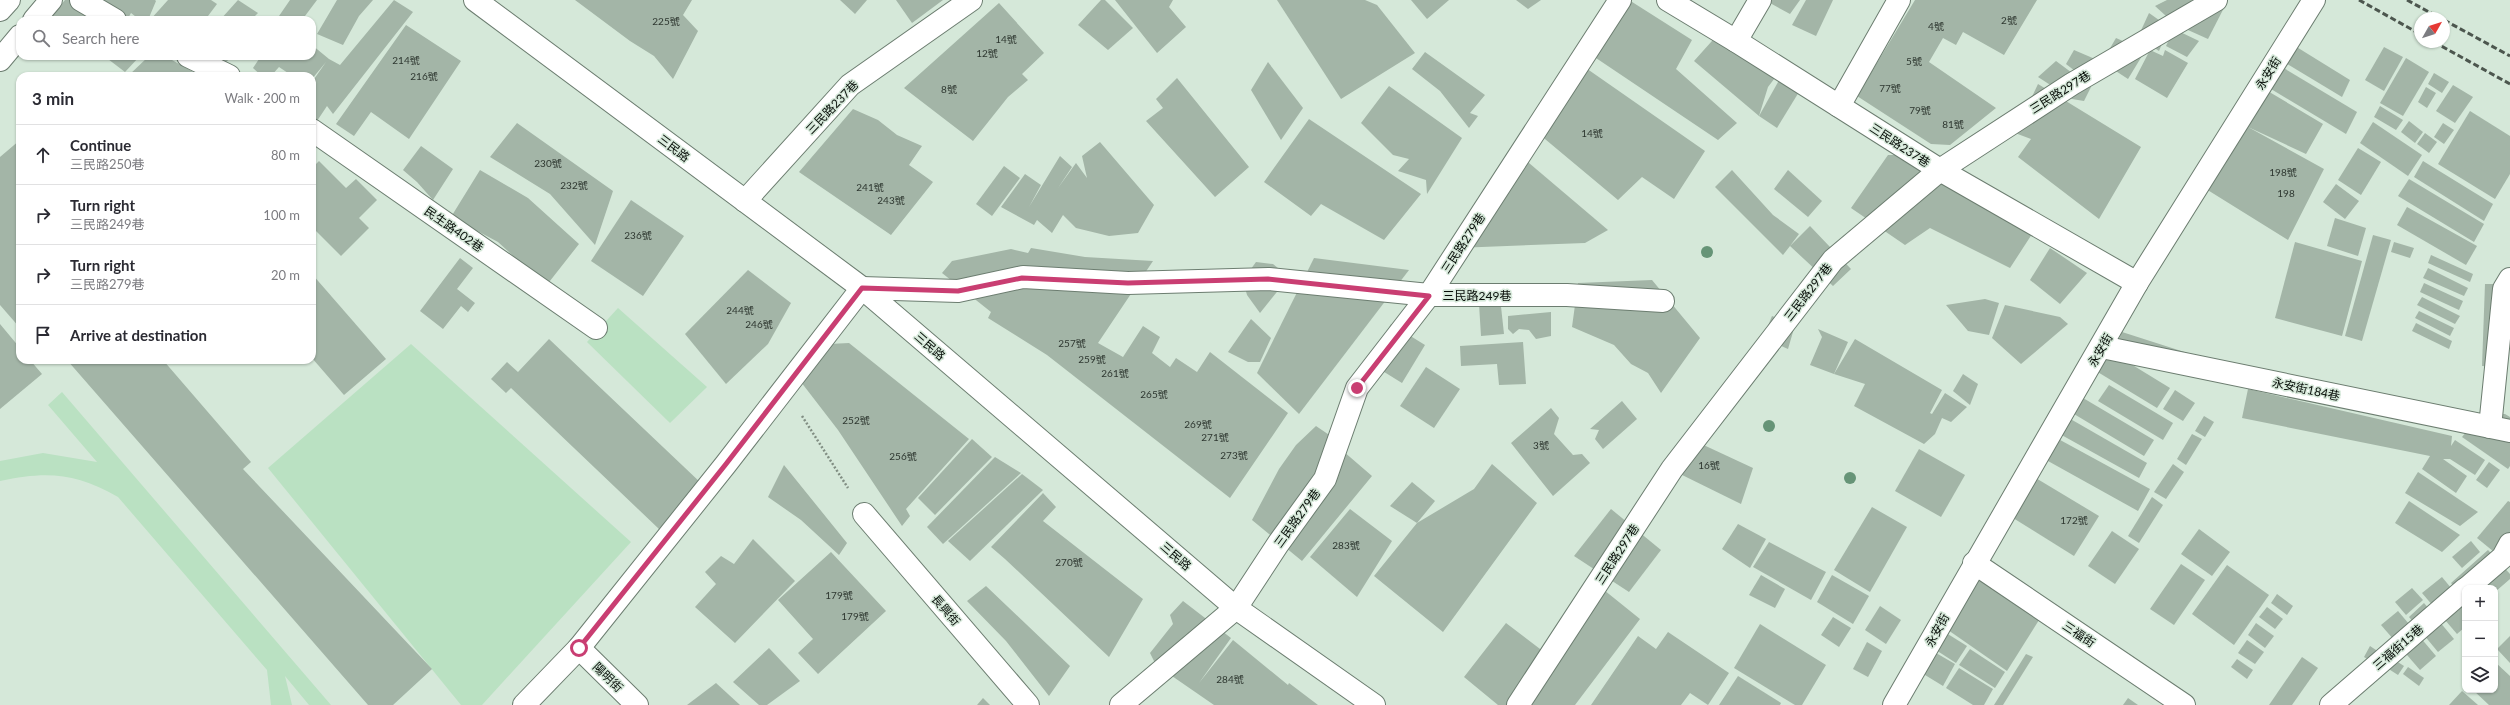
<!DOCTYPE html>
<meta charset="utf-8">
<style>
:root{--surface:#fff;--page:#f2f2f3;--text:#2b2b33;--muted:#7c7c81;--line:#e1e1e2}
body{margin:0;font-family:Lato,"Noto Sans TC",sans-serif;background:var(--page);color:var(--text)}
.controls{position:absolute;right:12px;bottom:12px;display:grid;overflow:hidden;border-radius:8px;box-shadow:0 1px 3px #0004}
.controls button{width:36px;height:36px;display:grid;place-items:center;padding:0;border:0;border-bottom:1px solid var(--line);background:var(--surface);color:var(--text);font:20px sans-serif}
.compass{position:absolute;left:2414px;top:12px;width:36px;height:36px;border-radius:50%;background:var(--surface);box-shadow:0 1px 3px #0004;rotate:51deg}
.stop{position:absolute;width:12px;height:12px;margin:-9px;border:3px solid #c93e72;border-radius:50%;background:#fff}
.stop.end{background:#c93e72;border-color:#fff;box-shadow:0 1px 4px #0008}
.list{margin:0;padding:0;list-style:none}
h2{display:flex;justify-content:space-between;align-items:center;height:52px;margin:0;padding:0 16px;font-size:17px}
h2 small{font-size:13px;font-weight:400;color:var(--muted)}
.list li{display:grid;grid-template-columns:26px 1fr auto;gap:12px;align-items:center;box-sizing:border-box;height:60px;padding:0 16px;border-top:1px solid var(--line)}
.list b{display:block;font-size:15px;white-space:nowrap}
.list p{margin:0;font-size:13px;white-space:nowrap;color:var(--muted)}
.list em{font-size:13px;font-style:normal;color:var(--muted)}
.icon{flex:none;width:22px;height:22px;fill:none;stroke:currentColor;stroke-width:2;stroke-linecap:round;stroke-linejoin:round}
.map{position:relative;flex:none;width:2510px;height:705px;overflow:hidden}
.search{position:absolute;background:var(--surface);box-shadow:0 1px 3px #0004;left:16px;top:16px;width:300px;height:44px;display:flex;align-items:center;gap:10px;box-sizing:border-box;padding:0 14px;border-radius:12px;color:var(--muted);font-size:15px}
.panel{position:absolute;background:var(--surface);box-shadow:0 1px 3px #0004;left:16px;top:72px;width:300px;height:292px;border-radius:12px}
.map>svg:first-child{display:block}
.green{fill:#bae1c2}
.building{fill:#a3b5a7}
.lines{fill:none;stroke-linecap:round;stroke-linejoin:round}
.service-casing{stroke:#6c7d70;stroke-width:24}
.minor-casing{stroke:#6c7d70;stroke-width:24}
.tertiary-casing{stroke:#6c7d70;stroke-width:24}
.path{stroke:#818e83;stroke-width:2.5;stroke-dasharray:2 2;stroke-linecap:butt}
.service{stroke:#fff;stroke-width:22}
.minor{stroke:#fff;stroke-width:22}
.tertiary{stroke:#fff;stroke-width:22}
.rail{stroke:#4c564e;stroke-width:3;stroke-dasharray:6 3;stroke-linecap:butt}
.tree{fill:#669477}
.route{stroke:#c93e72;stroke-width:5}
.labels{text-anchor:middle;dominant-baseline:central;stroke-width:3;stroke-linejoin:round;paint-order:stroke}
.number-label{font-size:10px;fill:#2e3730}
.street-label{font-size:12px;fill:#070d08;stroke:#d5e8d9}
</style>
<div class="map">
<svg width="2510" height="705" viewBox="0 0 2510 705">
<rect width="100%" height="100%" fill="#d5e8d9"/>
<g class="green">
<polygon points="618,308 707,387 670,423 587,342"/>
<polygon points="411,344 631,542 482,705 461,705 268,468"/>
<path d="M62,392L331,705H309L285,676L292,705H271L267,670L118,497C75,473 48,471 0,481V461L43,453L97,462L48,405Z"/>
</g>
<g class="building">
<polygon points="65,0 76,0 95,10 84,20 48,20"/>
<polygon points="86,0 155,0 156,1 148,20 140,20 131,13 127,20 120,20"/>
<polygon points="168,0 211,0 217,4 205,20 150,20"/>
<polygon points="238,0 258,13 251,20 220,20"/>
<polygon points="290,0 317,0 302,20 283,20 279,16"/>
<polygon points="337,0 373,0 359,16 343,45 317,34"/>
<polygon points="394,0 413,12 333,114 327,106 317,121 312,118 312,82 326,62 312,79 312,76 285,76 288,73 279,67 271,76 262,76 253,68 261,56 312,56 312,45 329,59 340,65"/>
<polygon points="575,0 692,0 683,15 698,31 673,79 654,56 630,41"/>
<polygon points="840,0 867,0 855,14"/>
<polygon points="896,0 943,0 912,23"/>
<polygon points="1101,0 1105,0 1133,28 1108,50 1078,25"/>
<polygon points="1115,0 1173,0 1169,7 1186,27 1157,53"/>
<polygon points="1277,0 1365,0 1377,5 1415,53 1341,99"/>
<polygon points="1411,0 1449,0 1427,19"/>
<polygon points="1516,0 1541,0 1528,9"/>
<polygon points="1629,0 1692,40 1676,69 1737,123 1718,140 1596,58"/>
<polygon points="1772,0 1800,0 1790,14 1770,3"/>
<polygon points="1806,0 1833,0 1816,36 1792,25"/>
<polygon points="1915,0 2037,0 2004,55 1963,32 1956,45 1943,38 1929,62 1996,108 1950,145 1931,144 1857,96"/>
<polygon points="2167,0 2192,0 2176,25 2155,6"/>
<polygon points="2195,0 2228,0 2208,39 2179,26"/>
<polygon points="999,3 1044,53 1022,74 1028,80 1008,97 973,141 904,88"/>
<polygon points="2149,13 2169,27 2159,51 2138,37"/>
<polygon points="406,25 461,61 409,139 371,112 354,136 336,124"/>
<polygon points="2174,29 2199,41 2187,57 2166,46"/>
<polygon points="1720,32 1784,66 1768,87 1759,116 1694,61"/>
<polygon points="2116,38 2145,51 2128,79 2102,62"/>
<polygon points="2295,46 2350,80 2342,97 2284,62"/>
<polygon points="2384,47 2403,57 2384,91 2365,80"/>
<polygon points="2074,50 2102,62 2089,82 2066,64"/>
<polygon points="2150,50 2163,56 2165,50 2188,63 2167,98 2135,79"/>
<polygon points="1425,52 1485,95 1470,113 1478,116 1469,128 1440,91 1412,69"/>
<polygon points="104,56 140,56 125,72"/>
<polygon points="149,56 165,56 200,76 128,76"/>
<polygon points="216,56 233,56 226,62"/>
<polygon points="2406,58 2429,72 2403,116 2380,103"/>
<polygon points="2056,61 2091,87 2084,101 2072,99 2038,77"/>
<polygon points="1268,62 1303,108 1281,140 1251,90"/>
<polygon points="2277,64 2357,112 2346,134 2266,86"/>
<polygon points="1583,66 1705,151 1674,199 1642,177 1618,200 1533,129"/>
<polygon points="1783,73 1802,87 1777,128 1759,116"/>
<polygon points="2434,73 2449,82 2442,93 2428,84"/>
<polygon points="1177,78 1249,167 1215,197 1146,121 1163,108 1156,99"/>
<polygon points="2038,84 2141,147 2099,219 2018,157 2031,139 2015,133"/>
<polygon points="2453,85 2473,97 2455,123 2436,111"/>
<polygon points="1389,86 1462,138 1427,194 1426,180 1398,171 1409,159 1393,155 1361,123"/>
<polygon points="2426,87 2436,93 2427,108 2418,102"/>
<polygon points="2266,90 2323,124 2306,154 2248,127 2324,169 2288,240 2206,189"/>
<polygon points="2380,106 2403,120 2396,130 2374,117"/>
<polygon points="853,109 878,120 897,135 922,146 909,165 933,182 891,235 799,172"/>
<polygon points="2470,111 2510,136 2510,174 2495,199 2438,164"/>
<polygon points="1309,119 1421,194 1384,240 1321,204 1311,216 1264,182"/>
<polygon points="2409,121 2423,132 2415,143 2401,132"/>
<polygon points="2373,122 2422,155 2408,176 2360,143"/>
<polygon points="517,123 613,191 595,245 550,194 490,157"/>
<polygon points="2443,123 2454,130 2444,144 2434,137"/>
<polygon points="2425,133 2437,142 2429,153 2417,144"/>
<polygon points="20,140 20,328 0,305 0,157"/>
<polygon points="1100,142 1154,205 1138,233 1109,236 1076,228 1063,215 1052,233 1037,220 1034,225 1001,207 1025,174 1041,185 1029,207 1060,156 1072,167 1058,188 1076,163 1087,178 1082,156"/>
<polygon points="421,146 453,169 433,200 417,182 403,170"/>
<polygon points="2358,148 2381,162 2361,195 2338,180"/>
<polygon points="1516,152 1608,230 1585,243 1456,248"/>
<polygon points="1888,155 1908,155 2034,231 2010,268 1930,228 1905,245 1851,208"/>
<polygon points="319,161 346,188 356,179 377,200 359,218 369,228 341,256 312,227 312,168"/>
<polygon points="2423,161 2493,204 2484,221 2414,177"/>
<polygon points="1004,166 1020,178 992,216 976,204"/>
<polygon points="480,170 528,198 579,244 546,286 498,242 451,217"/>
<polygon points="1732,170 1773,215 1799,234 1790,246 1810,226 1851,269 1833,286 1790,246 1783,255 1715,187"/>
<polygon points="1788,170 1822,201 1808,217 1774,189"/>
<polygon points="2409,179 2484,224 2474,242 2398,196"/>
<polygon points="2336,184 2359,201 2345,219 2323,202"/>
<polygon points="631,200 684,236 643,296 591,261"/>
<polygon points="2407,207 2477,246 2466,265 2397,225"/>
<polygon points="2335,218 2366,228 2358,256 2327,246"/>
<polygon points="2373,235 2391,240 2362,341 2345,336"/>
<polygon points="2295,242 2362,261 2342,336 2275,318"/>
<polygon points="2394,242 2414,248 2410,258 2391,252"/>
<polygon points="1031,248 1085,257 1153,261 1098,343 1123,357 1143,326 1160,337 1152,353 1170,367 1176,358 1197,372 1210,352 1288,413 1230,498 1047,355 988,318 991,312 942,273 952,261 1011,249 1028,253"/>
<polygon points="2050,248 2087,273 2060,304 2030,280"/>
<polygon points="2431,255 2473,274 2470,282 2428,263"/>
<polygon points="460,258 473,268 457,289 475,303 468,312 461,306 443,329 420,311"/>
<polygon points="1314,258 1409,270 1299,414 1257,373"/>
<polygon points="1256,262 1273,264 1289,277 1260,313 1247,295 1243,280"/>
<polygon points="2428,268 2468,288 2464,296 2423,278"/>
<polygon points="748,270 791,303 768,344 726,384 685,334"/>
<polygon points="312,274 386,359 344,395 312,358"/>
<polygon points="1652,280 1700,338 1661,393 1648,373 1631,364 1614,345 1572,327 1578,283"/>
<polygon points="2424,283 2463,301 2459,310 2420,292"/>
<polygon points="2485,284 2505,284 2502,367 2482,366"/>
<polygon points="1478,288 1499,288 1504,334 1481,336"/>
<polygon points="2422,297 2460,316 2455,324 2417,305"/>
<polygon points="1985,299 1999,303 1989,335 1968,331 1946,305"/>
<polygon points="2005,305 2060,317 2068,324 2021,364 1992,338"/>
<polygon points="2419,311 2454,328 2450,336 2415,318"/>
<polygon points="1551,312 1551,336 1536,339 1529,330 1519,329 1513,334 1508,329 1508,316"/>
<polygon points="1772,316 1795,325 1788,349 1763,338"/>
<polygon points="1251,319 1271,338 1260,362 1248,362 1228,352"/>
<polygon points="2416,323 2452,341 2449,349 2412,331"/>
<polygon points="0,324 20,348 20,360 30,360 42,374 0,409"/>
<polygon points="1391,324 1425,345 1402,383 1368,362"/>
<polygon points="1818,329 1848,342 1834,374 1810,365 1822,337"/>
<polygon points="2122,332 2200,357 2115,349"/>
<polygon points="549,339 702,484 659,529 511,388 506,393 491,379 507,362 518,372"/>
<polygon points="1855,339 1942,390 1930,413 1932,414 1945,393 1967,407 1951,422 1942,418 1935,434 1924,444 1854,406 1865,384 1834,374"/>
<polygon points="1523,342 1526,384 1499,385 1497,364 1461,366 1460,346"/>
<polygon points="849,343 969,439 906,509 910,516 902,526 838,430 801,382 829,344"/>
<polygon points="2108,350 2170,388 2157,408 2096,371"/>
<polygon points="67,360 163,360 251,462 243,469 432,669 393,705 368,705"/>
<polygon points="1426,367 1460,389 1434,428 1400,406"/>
<polygon points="1963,374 1978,384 1970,405 1953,391"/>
<polygon points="2109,385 2173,423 2163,440 2098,401"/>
<polygon points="2248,389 2452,436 2451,446 2455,440 2485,460 2475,475 2450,459 2443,459 2467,476 2456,493 2422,469 2430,456 2242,418"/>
<polygon points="2175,390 2195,403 2183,421 2163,409"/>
<polygon points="2078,395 2154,440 2144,456 2069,411"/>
<polygon points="1622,401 1637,419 1603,449 1595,439 1599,430 1590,429"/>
<polygon points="1551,408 1559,418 1554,434 1573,455 1582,454 1590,463 1553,496 1511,443"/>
<polygon points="2481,414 2505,414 2510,417 2510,466 2508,469 2462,437"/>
<polygon points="2204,416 2214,422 2205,437 2195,431"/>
<polygon points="2067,417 2147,463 2139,478 2058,433"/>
<polygon points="1316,426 1347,447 1343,451 1372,476 1302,561 1252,520 1279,469 1296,445"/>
<polygon points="2192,434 2202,439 2186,465 2177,459"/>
<polygon points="2051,435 2150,489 2138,511 2039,456"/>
<polygon points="972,439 992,457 935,515 918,498"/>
<polygon points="1695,441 1753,468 1741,504 1676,472"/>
<polygon points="1919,449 1965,475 1941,517 1895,491"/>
<polygon points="995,457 1021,473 943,544 927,527"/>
<polygon points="2489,462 2500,470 2487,488 2476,480"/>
<polygon points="1492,464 1537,503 1443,632 1374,576 1417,523 1474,489"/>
<polygon points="2173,464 2184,472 2166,499 2154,492"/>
<polygon points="784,465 847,543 839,555 801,520 768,497"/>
<polygon points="2021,469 2099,516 2074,556 1997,508"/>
<polygon points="2418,472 2478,512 2460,526 2405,493"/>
<polygon points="1022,474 1043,490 970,561 948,541"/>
<polygon points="1412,482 1435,501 1417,523 1390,506"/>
<polygon points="1043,493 1056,507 1043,521 1143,599 1109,657 1005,559 991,547"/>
<polygon points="2152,497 2163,505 2139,543 2128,536"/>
<polygon points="2409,501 2460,535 2442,552 2395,523"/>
<polygon points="2508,501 2510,502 2510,565 2477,538"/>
<polygon points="1872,507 1907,527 1870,592 1834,570"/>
<polygon points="1350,509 1392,541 1357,597 1310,557"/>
<polygon points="1611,509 1661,550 1629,592 1574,556"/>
<polygon points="1738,524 1766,539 1750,568 1722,549"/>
<polygon points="2199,529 2230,552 2212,576 2181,554"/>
<polygon points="2112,531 2139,549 2115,584 2088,566"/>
<polygon points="753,539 795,581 735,643 695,607 716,584 705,572 721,556 734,564"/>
<polygon points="2471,541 2480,552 2462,568 2452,557"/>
<polygon points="1769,542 1826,572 1811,600 1753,567"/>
<polygon points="2488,550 2510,574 2510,579 2495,592 2495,588 2465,588 2465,599 2451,583"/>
<polygon points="831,552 886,611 818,674 798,653 813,639 778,600"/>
<polygon points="2181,564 2205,580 2174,625 2150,609"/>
<polygon points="2227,565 2269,595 2234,645 2192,614"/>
<polygon points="1971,566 2044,612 2007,671 1935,621"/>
<polygon points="1761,575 1785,589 1775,608 1749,595"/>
<polygon points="1832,575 1869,596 1853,624 1817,602"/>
<polygon points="2442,577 2465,605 2465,627 2457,634 2422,593"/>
<polygon points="986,586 1070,666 1049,696 1006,641 967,601"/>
<polygon points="1599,586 1640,619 1575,705 1498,705 1464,677 1506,623 1544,652"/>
<polygon points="2412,588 2423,600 2406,615 2395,602"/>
<polygon points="2277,594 2293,606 2287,615 2271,603"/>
<polygon points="1183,601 1231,638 1199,683 1233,640 1288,685 1289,683 1318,705 1214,705 1156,665 1150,653 1173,624 1170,615"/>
<polygon points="2424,603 2454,639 2438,652 2409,617"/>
<polygon points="1880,606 1901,620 1886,644 1865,630"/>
<polygon points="2267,607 2283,619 2275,629 2259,617"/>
<polygon points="2398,611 2436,656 2420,670 2381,625"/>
<polygon points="1833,617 1851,628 1839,647 1821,635"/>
<polygon points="2256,623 2274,636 2265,648 2248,635"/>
<polygon points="1760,624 1826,665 1802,705 1795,705 1734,668"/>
<polygon points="1935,626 1967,646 1956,663 1925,643"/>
<polygon points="1668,632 1729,673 1708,705 1690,693 1681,705 1591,705 1638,636 1656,649"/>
<polygon points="2510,636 2510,663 2497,649"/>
<polygon points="2247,640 2264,652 2255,664 2238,653"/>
<polygon points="1867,642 1882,651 1868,677 1853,669"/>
<polygon points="1924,646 1955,664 1943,686 1912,667"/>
<polygon points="2370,646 2385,656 2378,666 2364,657"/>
<polygon points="769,648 800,681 767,705 759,705 733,682"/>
<polygon points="1970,649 2005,672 1995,688 1959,665"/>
<polygon points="2026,654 2033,657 2003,705 1994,705"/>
<polygon points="2302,657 2318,668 2292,705 2269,705"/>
<polygon points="2390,657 2404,666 2398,675 2384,666"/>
<polygon points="2237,659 2253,670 2247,679 2231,667"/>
<polygon points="2495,662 2510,676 2510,705 2489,705 2473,690 2495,690"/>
<polygon points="2408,667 2424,678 2419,686 2403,674"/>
<polygon points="1959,668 1993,689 1984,705 1973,705 1946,688"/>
<polygon points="1738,676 1781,703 1780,705 1719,705"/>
<polygon points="716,683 740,705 687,705"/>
<polygon points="2462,691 2478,705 2449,705"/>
<polygon points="983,698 990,705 977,705"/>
<polygon points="2128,698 2138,705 2123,705"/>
</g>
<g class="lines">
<g class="service-casing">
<g id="service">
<polyline points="1736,41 1760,0"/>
<polyline points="864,514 1028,705"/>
<polyline points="2467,588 2503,557 2510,544"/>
<polyline points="2331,705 2465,589"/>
</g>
</g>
<g class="minor-casing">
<g id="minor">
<polyline points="81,0 115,20"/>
<polyline points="1668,0 1736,41 1940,170 2137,283"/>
<polyline points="188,56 229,76"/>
<polyline points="1839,106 1899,0"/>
<polyline points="312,130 596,328"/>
<polyline points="745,201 850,85 971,0"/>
<polyline points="2102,347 2510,431"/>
<polyline points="2490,427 2504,289 2510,279"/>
<polyline points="1974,563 2184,705"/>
<polyline points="579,648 637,705"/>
<polyline points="524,705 579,648 726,464 862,288 958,291 1023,277 1128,283 1269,279 1429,295 1567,295 1663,301"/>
<polyline points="1121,705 1236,608 1278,544 1325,479 1357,388 1429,295 1620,0"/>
<polyline points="1518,705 1672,469 1833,260 1940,170 2072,84 2216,0"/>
</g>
</g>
<g class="tertiary-casing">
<g id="tertiary">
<polyline points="475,0 862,288 1236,608 1374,705"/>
<polyline points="0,10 9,0"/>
<polyline points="34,20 51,0"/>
<polyline points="0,60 20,36"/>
<polyline points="1894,705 2137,283 2314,0"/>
</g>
</g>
<polyline class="path" points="802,416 848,488"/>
<use href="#service" class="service"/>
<use href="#minor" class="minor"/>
<use href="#tertiary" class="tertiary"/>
<g class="rail">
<polyline points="2359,0 2420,34"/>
<polyline points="2407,0 2440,18"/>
<polyline points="2444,20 2510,56"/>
<polyline points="2434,42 2510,84"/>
</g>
</g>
<g class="tree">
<circle cx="1707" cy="252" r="6"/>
<circle cx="1769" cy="426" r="6"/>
<circle cx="1850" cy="478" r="6"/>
</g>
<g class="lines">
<polyline class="route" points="579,648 726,464 862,288 958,291 1022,278 1128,283 1268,279 1429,296 1357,388"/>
</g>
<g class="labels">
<g class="number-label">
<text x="2009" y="20">2號</text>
<text x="666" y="21">225號</text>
<text x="1936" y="26">4號</text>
<text x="1006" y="39">14號</text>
<text x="987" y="53">12號</text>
<text x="406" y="60">214號</text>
<text x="1914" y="61">5號</text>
<text x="424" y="76">216號</text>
<text x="1890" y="88">77號</text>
<text x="949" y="89">8號</text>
<text x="1920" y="110">79號</text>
<text x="1953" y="124">81號</text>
<text x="1592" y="133">14號</text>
<text x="548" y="163">230號</text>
<text x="2283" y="172">198號</text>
<text x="574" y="185">232號</text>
<text x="870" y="187">241號</text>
<text x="2286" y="193">198</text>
<text x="891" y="200">243號</text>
<text x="638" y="235">236號</text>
<text x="740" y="310">244號</text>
<text x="759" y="324">246號</text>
<text x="1072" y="343">257號</text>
<text x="1092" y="359">259號</text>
<text x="1115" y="373">261號</text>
<text x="1154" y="394">265號</text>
<text x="856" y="420">252號</text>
<text x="1198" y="424">269號</text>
<text x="1215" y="437">271號</text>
<text x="1541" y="445">3號</text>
<text x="1234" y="455">273號</text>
<text x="903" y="456">256號</text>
<text x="1709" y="465">16號</text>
<text x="2074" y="520">172號</text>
<text x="1346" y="545">283號</text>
<text x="1069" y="562">270號</text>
<text x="839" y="595">179號</text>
<text x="855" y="616">179號</text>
<text x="1230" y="679">284號</text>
</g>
<g class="street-label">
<text transform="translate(2268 73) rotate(-58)">永安街</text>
<text transform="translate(2060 92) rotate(-32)">三民路297巷</text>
<text transform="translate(832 107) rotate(-46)">三民路237巷</text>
<text transform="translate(1900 145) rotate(33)">三民路237巷</text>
<text transform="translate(674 148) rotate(37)">三民路</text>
<text transform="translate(454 229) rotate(35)">民生路402巷</text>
<text transform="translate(1463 243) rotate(-57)">三民路279巷</text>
<text transform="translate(1808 292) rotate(-52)">三民路297巷</text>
<text x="1477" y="295">三民路249巷</text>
<text transform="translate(930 346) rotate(41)">三民路</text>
<text transform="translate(2100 350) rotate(-60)">永安街</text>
<text transform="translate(2306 389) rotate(12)">永安街184巷</text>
<text transform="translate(1297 518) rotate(-54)">三民路279巷</text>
<text transform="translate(1617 554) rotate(-57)">三民路297巷</text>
<text transform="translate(1176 556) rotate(41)">三民路</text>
<text transform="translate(946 610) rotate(49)">長興街</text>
<text transform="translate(1937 630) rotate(-61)">永安街</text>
<text transform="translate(2079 634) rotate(34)">三福街</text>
<text transform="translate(2398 647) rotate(-41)">三福街15巷</text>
<text transform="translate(608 677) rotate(44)">陽明街</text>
</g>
</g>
</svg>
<div class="controls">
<button>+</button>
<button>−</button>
<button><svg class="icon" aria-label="layers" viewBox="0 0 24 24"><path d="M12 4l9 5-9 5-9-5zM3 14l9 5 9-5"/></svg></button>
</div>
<svg class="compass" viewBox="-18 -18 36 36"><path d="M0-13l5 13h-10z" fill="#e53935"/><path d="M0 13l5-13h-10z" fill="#7c7c81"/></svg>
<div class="stop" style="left:579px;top:648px"></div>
<div class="stop end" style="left:1357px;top:388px"></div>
<div class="search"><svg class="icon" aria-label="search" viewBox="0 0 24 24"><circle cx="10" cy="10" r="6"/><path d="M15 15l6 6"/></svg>Search here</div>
<section class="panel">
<h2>3 min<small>Walk · 200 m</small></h2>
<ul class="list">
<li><svg class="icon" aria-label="ahead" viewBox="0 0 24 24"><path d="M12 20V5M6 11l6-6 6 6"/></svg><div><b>Continue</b><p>三民路250巷</p></div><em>80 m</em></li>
<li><svg class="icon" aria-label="right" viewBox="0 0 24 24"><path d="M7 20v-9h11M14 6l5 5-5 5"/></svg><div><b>Turn right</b><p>三民路249巷</p></div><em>100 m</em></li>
<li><svg class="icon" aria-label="right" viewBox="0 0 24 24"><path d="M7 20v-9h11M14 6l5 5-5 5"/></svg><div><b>Turn right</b><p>三民路279巷</p></div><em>20 m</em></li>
<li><svg class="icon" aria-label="arrive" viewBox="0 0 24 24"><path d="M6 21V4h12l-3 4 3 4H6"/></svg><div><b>Arrive at destination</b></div></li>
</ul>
</section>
</div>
